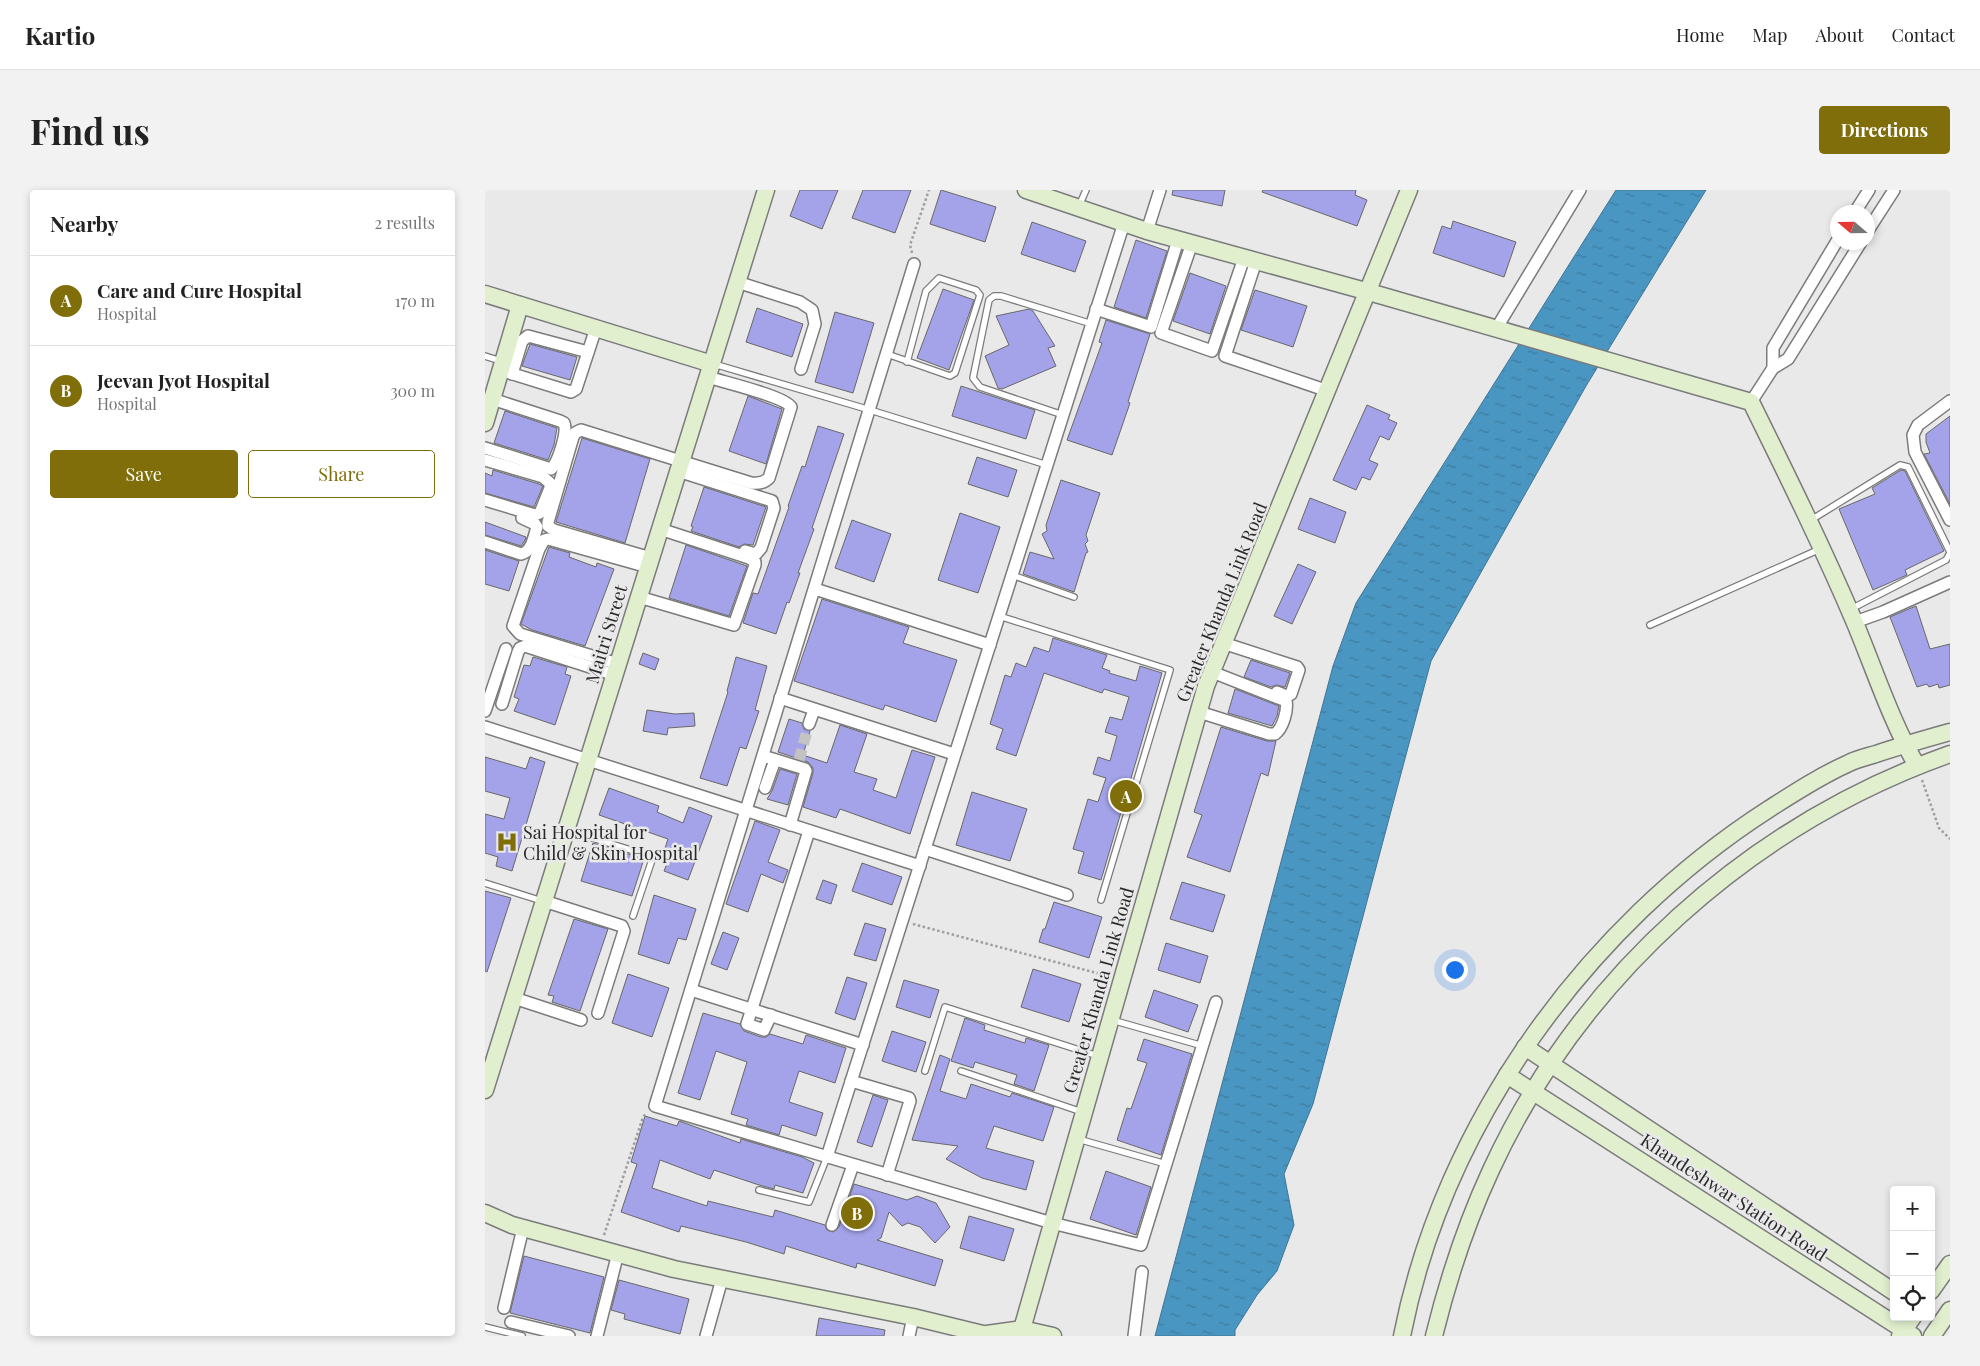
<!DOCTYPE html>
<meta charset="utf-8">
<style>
:root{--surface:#fff;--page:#f2f2f2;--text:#222;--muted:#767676;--line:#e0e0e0;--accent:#806e0b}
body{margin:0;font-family:"Playfair Display",serif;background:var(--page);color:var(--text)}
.controls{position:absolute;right:15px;bottom:15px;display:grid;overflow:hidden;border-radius:5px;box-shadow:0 2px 8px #0003}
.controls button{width:45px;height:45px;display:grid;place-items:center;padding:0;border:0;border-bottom:1px solid var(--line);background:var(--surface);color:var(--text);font:25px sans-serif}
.compass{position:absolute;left:1345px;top:15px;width:45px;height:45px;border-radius:50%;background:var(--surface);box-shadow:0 2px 8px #0003;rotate:290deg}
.you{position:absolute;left:969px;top:779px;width:18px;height:18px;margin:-12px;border:4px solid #fff;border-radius:50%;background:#1a73e8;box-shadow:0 0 0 8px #1a73e833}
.badge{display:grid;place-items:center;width:32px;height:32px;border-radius:50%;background:var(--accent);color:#fff;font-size:16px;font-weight:700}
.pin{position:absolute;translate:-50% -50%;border:2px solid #fff;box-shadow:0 1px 5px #0006}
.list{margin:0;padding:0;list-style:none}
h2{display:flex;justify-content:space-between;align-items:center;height:65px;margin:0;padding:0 20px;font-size:21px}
h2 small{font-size:16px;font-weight:400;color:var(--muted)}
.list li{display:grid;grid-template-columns:32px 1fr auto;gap:15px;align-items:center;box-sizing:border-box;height:90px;padding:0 20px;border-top:1px solid var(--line)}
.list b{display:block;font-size:19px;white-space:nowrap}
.list p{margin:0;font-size:16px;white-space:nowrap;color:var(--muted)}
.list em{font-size:16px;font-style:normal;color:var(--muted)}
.actions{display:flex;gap:10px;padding:15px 20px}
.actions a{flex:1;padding:11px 0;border:1px solid var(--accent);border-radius:5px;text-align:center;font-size:18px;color:var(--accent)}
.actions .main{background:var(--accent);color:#fff}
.icon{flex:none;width:28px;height:28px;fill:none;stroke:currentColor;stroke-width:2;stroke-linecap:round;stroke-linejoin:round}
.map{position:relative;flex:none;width:1465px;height:1146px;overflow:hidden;border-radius:5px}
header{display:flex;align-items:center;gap:30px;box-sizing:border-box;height:70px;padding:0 25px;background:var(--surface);border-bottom:1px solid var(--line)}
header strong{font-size:24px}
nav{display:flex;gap:28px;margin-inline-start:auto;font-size:18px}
.intro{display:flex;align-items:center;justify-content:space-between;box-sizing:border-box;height:120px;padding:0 30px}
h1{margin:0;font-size:35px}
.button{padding:12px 22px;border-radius:5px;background:var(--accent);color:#fff;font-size:18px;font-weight:700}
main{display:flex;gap:30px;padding:0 30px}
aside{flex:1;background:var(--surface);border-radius:5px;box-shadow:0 2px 8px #0003}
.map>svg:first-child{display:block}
.water{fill:url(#water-ripples);stroke:#407695}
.building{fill:#a4a3e9;stroke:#686869}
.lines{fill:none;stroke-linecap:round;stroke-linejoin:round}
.street-tunnel{stroke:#c3c3c4;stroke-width:11;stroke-dasharray:11 5.5;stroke-linecap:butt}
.lane-casing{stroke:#7b7b7c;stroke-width:8}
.street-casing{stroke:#7b7b7c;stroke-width:14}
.secondary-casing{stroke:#7b7b7c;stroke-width:19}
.path{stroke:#9f9fa0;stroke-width:2.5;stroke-dasharray:2.5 2.5;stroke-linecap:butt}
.lane{stroke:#fff;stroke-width:5.5}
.street{stroke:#fff;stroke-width:11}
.secondary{stroke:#e1efcf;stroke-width:16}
.labels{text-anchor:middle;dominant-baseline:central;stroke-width:5;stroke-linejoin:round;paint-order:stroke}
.street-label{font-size:18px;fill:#2a2a2b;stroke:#e9e9ea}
.poi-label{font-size:18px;fill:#2a2a2b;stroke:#e9e9ea;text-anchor:start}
</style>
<header>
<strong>Kartio</strong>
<nav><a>Home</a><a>Map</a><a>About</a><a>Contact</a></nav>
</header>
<div class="intro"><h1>Find us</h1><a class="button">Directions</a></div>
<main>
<aside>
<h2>Nearby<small>2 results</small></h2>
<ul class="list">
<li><span class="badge">A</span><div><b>Care and Cure Hospital</b><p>Hospital</p></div><em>170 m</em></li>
<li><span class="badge">B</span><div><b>Jeevan Jyot Hospital</b><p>Hospital</p></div><em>300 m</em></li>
</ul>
<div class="actions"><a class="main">Save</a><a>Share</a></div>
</aside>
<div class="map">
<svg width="1465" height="1146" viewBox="0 0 1465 1146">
<defs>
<pattern id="water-ripples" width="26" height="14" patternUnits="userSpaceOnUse" patternTransform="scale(1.25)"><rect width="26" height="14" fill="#4996c2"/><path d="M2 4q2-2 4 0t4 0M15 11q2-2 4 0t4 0" fill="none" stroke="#3d7b9e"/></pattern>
</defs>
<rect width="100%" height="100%" fill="#e9e9ea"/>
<polygon class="water" points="1131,0 1221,0 1101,196 946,471 828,914 799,984 809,1035 792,1081 772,1105 750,1140 750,1146 670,1146 848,476 871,413"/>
<g class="building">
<polygon points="315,0 353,0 337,39 305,26"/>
<polygon points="378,0 426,0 410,43 367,28"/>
<polygon points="456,0 511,17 500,52 445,34"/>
<polygon points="688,0 740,0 737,16 687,5"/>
<polygon points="778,0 871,0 870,5 882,10 872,36 777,2"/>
<polygon points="968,31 1031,52 1019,87 948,63 957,36 966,39"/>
<polygon points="547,32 601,51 590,82 536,64"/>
<polygon points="651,50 682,61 661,128 629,117"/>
<polygon points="705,83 741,96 725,144 688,131"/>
<polygon points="458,99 489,110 464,180 432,168"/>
<polygon points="770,100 822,116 808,157 756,140"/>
<polygon points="272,118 318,134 307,167 261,152"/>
<polygon points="544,119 548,121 570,156 563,158 571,176 517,199 513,198 500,166 524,155 511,126"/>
<polygon points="350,122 389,133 368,203 330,192"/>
<polygon points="621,130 665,144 643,212 645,213 627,265 582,250 617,153 614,152"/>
<polygon points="45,154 92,167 85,190 37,176"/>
<polygon points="476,196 550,220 541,249 467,226"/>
<polygon points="263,206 297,219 281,274 244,261"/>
<polygon points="882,215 905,225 903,229 912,233 904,250 895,246 884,270 893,274 885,290 877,287 871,300 848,290"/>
<polygon points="20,221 72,238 69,255 63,270 9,253"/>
<polygon points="1465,226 1465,314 1439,264 1445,263 1441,252 1441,244"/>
<polygon points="333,236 359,244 327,338 329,339 313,383 315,383 304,413 302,412 291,444 258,433 268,403 273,404 304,317 303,316 317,276 320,277"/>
<polygon points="97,248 165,269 140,353 71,332"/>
<polygon points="492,267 532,280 523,307 483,294"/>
<polygon points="8,280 54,294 58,296 49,317 0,303 0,283 7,286"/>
<polygon points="1416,280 1420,281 1459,361 1420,380 1422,385 1388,400 1354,319 1390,304 1387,298"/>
<polygon points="576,290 615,303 601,345 603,351 600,354 603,362 601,363 589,402 538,384 545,362 569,369 557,344 562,341 561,335"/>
<polygon points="219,297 281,317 268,355 259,354 254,357 206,341 208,337 206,336"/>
<polygon points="825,308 861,322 850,353 813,339"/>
<polygon points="475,323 515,337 493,403 453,390"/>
<polygon points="367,330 406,344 389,392 350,378"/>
<polygon points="0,332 41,347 40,350 36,356 0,345"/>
<polygon points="201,355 262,376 244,426 184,408"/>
<polygon points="64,357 85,363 84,367 111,377 112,373 129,379 100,456 47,440 36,434"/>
<polygon points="0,360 34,371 24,401 0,394"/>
<polygon points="813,374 831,382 807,434 789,426"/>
<polygon points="337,409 424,437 418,453 472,470 451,532 400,515 398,520 309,491"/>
<polygon points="1431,416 1445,459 1465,454 1465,495 1454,498 1453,494 1444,497 1442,494 1432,497 1405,427"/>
<polygon points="568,448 622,465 617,478 625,481 624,483 651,491 655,476 677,483 616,690 593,683 599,662 588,659 603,609 613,612 621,588 608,584 613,567 625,571 632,546 620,542 625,527 637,530 644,507 619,499 617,503 559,483 531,566 511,559 518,539 505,534 520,485 526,487 531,473 541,477 549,457 564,462"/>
<polygon points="158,463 174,469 170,480 154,474"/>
<polygon points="48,467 82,477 80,484 86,486 70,535 29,521 34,509 29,507 39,475 45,476"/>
<polygon points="251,467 282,476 270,520 274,521 261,559 255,557 242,596 215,588 243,502 242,501"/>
<polygon points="766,470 805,483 800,497 791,495 786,497 759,487"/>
<polygon points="750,499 794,516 792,526 787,536 743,523"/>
<polygon points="162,520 190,524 209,523 210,536 183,538 182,545 158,541"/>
<polygon points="304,529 317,533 319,539 325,541 318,565 342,573 355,535 382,544 369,582 392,589 388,600 411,608 427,560 450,567 425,644 355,619 351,628 318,617 328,583 328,578 323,572 293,562"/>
<polygon points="736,537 782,551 791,551 783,586 776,583 745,682 702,667 717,625 709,622"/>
<polygon points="0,567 41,579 45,567 60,572 27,681 11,676 13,667 0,663 0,624 19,629 25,608 0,601"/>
<polygon points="295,579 312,584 303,615 282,609 287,601"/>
<polygon points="124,598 174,616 172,622 198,633 204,617 227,626 203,690 179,681 187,661 180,658 183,649 114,625"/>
<polygon points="487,602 542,619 525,671 471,655"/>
<polygon points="270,631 295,640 283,672 303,680 298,693 276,684 263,722 241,714"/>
<polygon points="108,653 159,669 147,706 96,691"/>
<polygon points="377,673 417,687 407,715 367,701"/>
<polygon points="338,690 352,695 346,714 331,709"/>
<polygon points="697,692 740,705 728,742 685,729"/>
<polygon points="0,701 26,708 2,782 0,781"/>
<polygon points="169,705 211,719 201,750 193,748 184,774 153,764"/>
<polygon points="569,712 617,727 604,768 554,752 558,739 560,739"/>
<polygon points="89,729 123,739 95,821 67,812 69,806 63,805"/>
<polygon points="380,733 401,739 391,771 369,765"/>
<polygon points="238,742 254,748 242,780 226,774"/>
<polygon points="681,753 723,766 715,793 673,780"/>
<polygon points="548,779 596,794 584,832 536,817"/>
<polygon points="143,784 184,798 167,847 127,833"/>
<polygon points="362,787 382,793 370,830 350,823"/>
<polygon points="419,790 454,800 445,828 411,817"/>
<polygon points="669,800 713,815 703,842 660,827"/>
<polygon points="218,823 255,834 259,841 276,847 281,847 285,844 318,854 321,845 361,858 350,893 314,881 304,912 338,923 331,946 297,935 294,945 261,935 263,929 246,924 262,872 231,861 215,910 193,903"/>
<polygon points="480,828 500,835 499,840 540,853 541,848 564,855 549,901 529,894 532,885 490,872 488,878 466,871"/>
<polygon points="407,841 441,852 431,882 397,871"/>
<polygon points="659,849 707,864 676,965 632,950 642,918 646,919 662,873 652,870"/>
<polygon points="455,865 465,869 455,901 481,909 486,894 525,907 527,903 569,917 558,951 509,936 501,958 549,971 541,1000 497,988 461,969 473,956 427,950"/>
<polygon points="388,905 403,910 387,957 372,952"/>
<polygon points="160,926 192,936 194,931 255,953 256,949 317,967 329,973 318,1003 290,995 289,999 274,995 229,980 225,989 175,970 167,998 222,1016 223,1011 288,1027 290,1020 340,1035 342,1040 348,1042 354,1037 369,994 422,1010 432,1006 451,1013 465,1037 450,1053 435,1037 423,1033 417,1036 404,1022 396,1048 392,1050 458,1070 450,1096 372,1073 371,1078 301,1056 299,1064 261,1052 196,1036 194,1042 136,1022 152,974 146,972"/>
<polygon points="621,981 666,997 651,1045 605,1029"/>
<polygon points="484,1026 529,1039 519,1071 475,1058"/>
<polygon points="39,1066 119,1087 105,1143 25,1123"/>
<polygon points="134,1090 204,1109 195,1144 139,1129 140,1124 126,1120"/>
<polygon points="334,1128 400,1140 399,1146 331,1146"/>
</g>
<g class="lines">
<polyline class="street-tunnel" points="314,570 324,534"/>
<g class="lane-casing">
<g id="lane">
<polyline points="594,16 601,0"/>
<polyline points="402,164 465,186 470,183 495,105 491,100 454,88 441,101 422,172"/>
<polyline points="0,166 16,171"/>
<polyline points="229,174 385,220 562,275"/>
<polyline points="578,225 495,197 488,188 504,110 509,106 516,106 607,134"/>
<polyline points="1326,330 1415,275 1423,277 1465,362"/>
<polyline points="527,385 589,407"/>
<polyline points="1366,419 1461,370 1465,363"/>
<polyline points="514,426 685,480 616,710"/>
<polyline points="1165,435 1335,359"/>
<polyline points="82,640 168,667 148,726"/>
<polyline points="0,693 57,711"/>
<polyline points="627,830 718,856"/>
<polyline points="440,881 460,817 613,866"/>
<polyline points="476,881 597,922"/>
<polyline points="593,949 681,974"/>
<polyline points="274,1000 324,1012 342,967"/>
<polyline points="0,1137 37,1146"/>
</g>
</g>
<g class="street-casing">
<g id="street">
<polyline points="1370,22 1384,0"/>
<polyline points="662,41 675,0"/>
<polyline points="1382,42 1409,0"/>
<polyline points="707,53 676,143 727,161 759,68"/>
<polyline points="771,71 740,166 843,201"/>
<polyline points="429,74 170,916 567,1033 656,1055 731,812"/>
<polyline points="252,92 315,112 327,120 330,134 316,179"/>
<polyline points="611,119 666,137 693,50"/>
<polyline points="1011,139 1095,0"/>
<polyline points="1288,178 1288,158 1352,51"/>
<polyline points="15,180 86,202 91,199 111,138"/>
<polyline points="27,184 37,151 43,146 103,162"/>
<polyline points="1465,211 1433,235 1428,245 1430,262 1465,330"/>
<polyline points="1266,212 1288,178 1303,169 1376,52"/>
<path d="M0,258L66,279C73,273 83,242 79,233L75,231L7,209"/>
<polyline points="0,270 58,287 65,293 65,298 55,323 50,325 0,310"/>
<polyline points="193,281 287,311 289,318 276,358 271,364 260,361"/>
<path d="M0,352L36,364C47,362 49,346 52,337L50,334L37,328"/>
<path d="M166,368L69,340L63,336V332L88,247L90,243L96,240L266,293C273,294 279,293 284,288L306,217C299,206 238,192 223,187"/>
<polyline points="330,399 505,455"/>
<polyline points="154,407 249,435 270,375 270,372 264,368 175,339"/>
<polyline points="1370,432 1398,422 1465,392"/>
<polyline points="738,453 812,477 814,480 806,504 802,506 792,502"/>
<polyline points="133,474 35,444 28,436 30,430 54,359 59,350 63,349 163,377"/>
<polyline points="295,508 469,564"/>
<polyline points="17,514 33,462 35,458 40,456 130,485"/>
<polyline points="0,521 21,459"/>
<path d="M714,522L784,544H790C798,538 803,520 801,511L727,482"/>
<polyline points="324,534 329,520"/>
<polyline points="0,537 435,676"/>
<polyline points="278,566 320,579 321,581 305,635"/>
<polyline points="280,598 290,570"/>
<polyline points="440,659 582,705"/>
<polyline points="59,711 137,736 139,741 113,823"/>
<polyline points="206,800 378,855"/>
<polyline points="29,808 96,830"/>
<polyline points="286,825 279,840 262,834 324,641"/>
<polyline points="366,891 424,908 425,911 402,985"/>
<polyline points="342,967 639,33"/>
<polyline points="347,1035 368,975"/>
<polyline points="19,1118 38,1038"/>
<polyline points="26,1132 84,1146"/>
<polyline points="112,1146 133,1063"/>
<polyline points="221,1146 237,1089"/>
<polyline points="424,1146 428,1127"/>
<polyline points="649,1146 657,1082"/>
</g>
</g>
<g class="secondary-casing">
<g id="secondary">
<path d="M541,0L662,41L884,102L1266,212C1302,285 1338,358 1370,433C1390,481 1406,531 1432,576"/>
<polyline points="0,104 227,174"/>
<polyline points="0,233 35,115"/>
<polyline points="1040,857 1409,1102"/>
<polyline points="1022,885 1428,1146"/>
<polyline points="0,900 281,0"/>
<polyline points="0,1023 27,1035 189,1079 428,1127 506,1146"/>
<polyline points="1446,1101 1465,1074"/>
<polyline points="502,1144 537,1139 568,1146"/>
<polyline points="535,1146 721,496 924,0"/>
<path d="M917,1146C959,932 1102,736 1284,619C1309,603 1335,586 1362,574C1371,569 1381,567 1391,564C1415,556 1440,549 1465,542"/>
<path d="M949,1146C963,1089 981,1034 1006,980C1095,787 1265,635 1465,564"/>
<polyline points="1415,1146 1428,1127"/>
<polyline points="1447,1146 1465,1120"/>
</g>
</g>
<g class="path">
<polyline points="427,63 425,55 444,0"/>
<polyline points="1437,590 1454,638 1465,649"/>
<polyline points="428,734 623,786"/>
<polyline points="119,1045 158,927 161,924"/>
</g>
<use href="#lane" class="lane"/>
<use href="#street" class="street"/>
<use href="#secondary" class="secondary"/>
</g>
<defs>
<g id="hospital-bare" transform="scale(1.725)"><path d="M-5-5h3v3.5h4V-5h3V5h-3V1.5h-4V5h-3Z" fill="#806e0b" stroke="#e9e9ea" stroke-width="2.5" paint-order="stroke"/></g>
</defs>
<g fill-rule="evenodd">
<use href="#hospital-bare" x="22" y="652"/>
</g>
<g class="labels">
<g class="street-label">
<text transform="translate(736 412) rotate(-68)">Greater Khanda Link Road</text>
<text transform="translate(121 444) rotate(-73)">Maitri Street</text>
<text transform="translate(613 800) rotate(-74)">Greater Khanda Link Road</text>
<text transform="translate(1249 1007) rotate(33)">Khandeshwar Station Road</text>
</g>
<g class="poi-label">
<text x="38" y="642">Sai Hospital for<tspan x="38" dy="21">Child &amp; Skin Hospital</tspan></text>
</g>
</g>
</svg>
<div class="controls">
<button>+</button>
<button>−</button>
<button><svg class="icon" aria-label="locate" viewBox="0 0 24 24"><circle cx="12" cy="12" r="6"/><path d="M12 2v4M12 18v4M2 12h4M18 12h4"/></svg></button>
</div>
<svg class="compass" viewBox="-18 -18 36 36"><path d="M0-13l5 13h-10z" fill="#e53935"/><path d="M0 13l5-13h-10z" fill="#767676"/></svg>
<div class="you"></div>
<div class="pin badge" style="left:641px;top:606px">A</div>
<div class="pin badge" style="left:372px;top:1023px">B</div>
</div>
</main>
